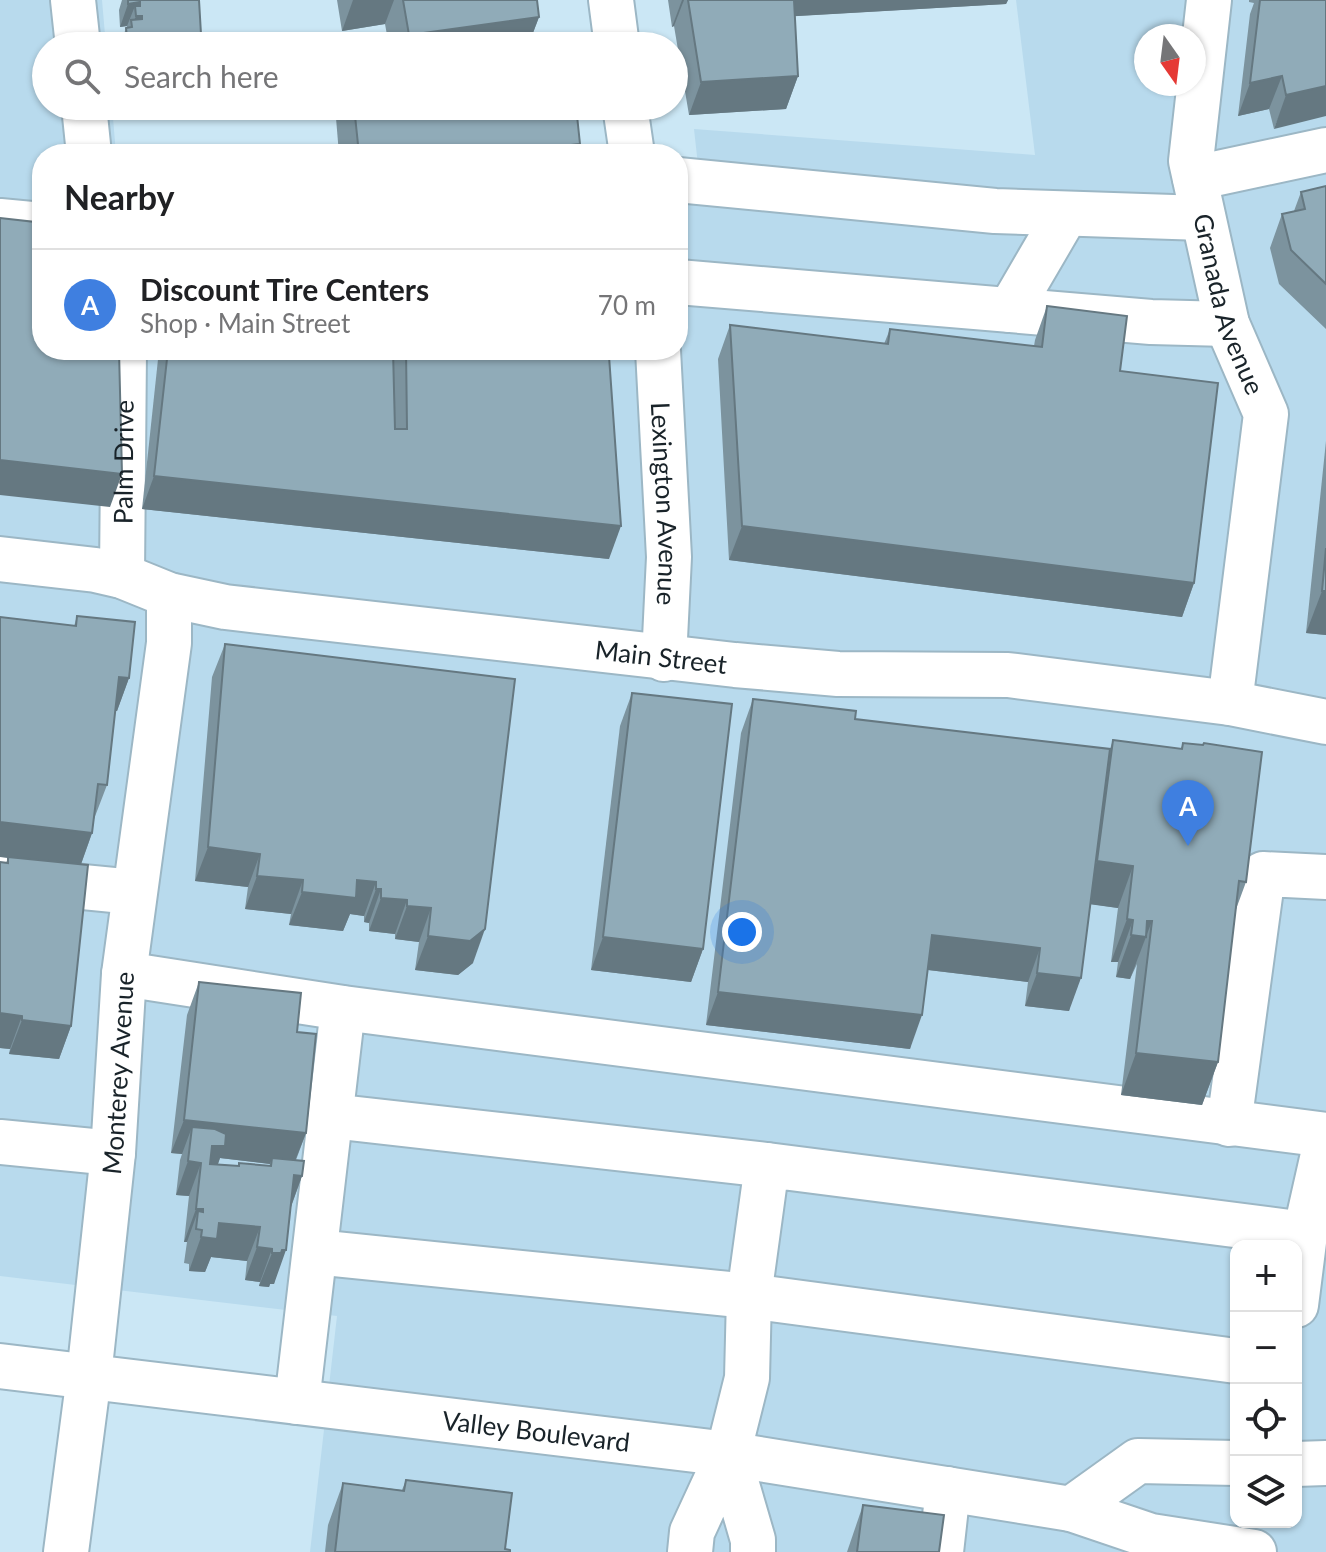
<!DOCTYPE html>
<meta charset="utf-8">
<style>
:root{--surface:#fff;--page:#f6f6f6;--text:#202124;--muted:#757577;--line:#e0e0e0;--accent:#7c3aed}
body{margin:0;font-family:Lato,sans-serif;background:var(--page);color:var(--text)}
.controls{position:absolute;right:24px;bottom:24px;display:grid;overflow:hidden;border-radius:16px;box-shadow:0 2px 6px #0004}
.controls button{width:72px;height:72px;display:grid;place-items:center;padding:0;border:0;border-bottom:2px solid var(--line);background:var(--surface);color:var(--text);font:40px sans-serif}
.compass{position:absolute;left:1134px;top:24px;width:72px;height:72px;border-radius:50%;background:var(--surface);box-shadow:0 2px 6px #0004;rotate:166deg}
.you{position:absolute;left:742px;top:932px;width:28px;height:28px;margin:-20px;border:6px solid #fff;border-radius:50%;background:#1a73e8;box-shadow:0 0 0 12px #1a73e833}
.badge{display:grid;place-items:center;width:52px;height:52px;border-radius:50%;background:var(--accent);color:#fff;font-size:26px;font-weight:700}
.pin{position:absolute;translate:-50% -66px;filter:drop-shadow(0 2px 4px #0008)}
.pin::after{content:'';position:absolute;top:42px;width:28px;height:24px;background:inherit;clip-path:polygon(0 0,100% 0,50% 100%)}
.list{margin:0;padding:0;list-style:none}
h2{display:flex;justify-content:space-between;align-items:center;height:104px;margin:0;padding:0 32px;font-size:34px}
h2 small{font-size:26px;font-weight:400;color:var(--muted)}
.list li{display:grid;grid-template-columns:52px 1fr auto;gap:24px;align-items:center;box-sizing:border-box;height:112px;padding:0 32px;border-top:2px solid var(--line)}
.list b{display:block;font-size:30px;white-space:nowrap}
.list p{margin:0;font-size:26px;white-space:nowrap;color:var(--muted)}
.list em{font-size:26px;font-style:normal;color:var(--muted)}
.icon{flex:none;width:44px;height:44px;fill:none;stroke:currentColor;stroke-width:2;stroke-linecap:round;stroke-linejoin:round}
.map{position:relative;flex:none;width:1326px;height:1552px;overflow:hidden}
.search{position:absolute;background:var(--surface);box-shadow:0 2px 6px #0004;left:32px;top:32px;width:656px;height:88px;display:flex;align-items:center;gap:20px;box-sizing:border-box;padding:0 28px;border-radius:44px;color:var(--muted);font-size:30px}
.panel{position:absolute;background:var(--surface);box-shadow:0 2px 6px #0004;left:32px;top:144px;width:656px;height:216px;border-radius:32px}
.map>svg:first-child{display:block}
.built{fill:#b8daed;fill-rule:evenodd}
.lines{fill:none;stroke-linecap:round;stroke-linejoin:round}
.minor-casing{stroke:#9cb7c5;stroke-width:48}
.major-casing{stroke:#9cb7c5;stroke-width:48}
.minor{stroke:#fff;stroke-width:44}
.major{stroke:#fff;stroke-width:44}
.wall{fill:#7c939e;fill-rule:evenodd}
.shaded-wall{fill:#657881}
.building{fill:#90abb8;stroke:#657881;stroke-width:2}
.labels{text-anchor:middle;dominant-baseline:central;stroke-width:6;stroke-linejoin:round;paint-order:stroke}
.street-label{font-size:26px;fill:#192329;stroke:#ddf3ff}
</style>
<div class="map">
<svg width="1326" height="1552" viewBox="0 0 1326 1552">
<rect width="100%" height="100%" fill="#cbe7f5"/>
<path class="built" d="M0,0H102L106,46H46V106H112L116,154H42V350H678V194L701,192L694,129L1035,155L1016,0H1326V1552H310L337,1316L0,1276ZM1146,36H1194V84H1146ZM1236,1246H1296V1522H1236Z"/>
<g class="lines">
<g class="minor-casing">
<g id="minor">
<polyline points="73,0 78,46"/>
<polyline points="611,0 617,46"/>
<path id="s1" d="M1209,0L1191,161L1227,324L1266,414L1230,703"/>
<polyline points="84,106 89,154"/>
<polyline points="625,106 632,154"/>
<polyline points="1195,178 1326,150"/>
<polyline points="678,180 995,211 1203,218"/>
<polyline points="0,221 42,225"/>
<polyline points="678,282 1151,322 1227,324"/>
<polyline points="1010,310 1066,214"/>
<path id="s2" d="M658,350L669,557L664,659"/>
<path id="s3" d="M0,559L96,570L122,576L169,595L225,607L735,665L838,674L1008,675L1230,703L1326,722"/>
<path id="s4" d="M122,576L124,350"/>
<polyline points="0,879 134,892"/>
<polyline points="124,974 343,1008 1326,1135"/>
<polyline points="331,1116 767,1165"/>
<polyline points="1229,1124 1263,874 1326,877"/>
<polyline points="0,1142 113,1153"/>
<polyline points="1305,1234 1326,1141"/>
<polyline points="315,1252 749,1296 1236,1361"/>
<polyline points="297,1402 343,1008"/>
<polyline points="728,1454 747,1378 749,1296 767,1165 1305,1234 1296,1305"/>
<path id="s5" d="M66,1552L89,1376L113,1153L124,974L169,643V595"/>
<polyline points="690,1552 692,1532 728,1454 753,1540 753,1552"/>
<polyline points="941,1552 948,1489"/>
</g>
</g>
<g class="major-casing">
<g id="major">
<path id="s6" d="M0,1366L728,1454L1071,1509L1151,1536L1254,1552"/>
<polyline points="1296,1464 1326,1463"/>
<polyline points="1071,1509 1138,1461 1236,1463"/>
</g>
</g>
<use href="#minor" class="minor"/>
<use href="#major" class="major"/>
</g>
<g class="wall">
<polygon points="122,0 199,0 197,46 119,46 127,26 120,27 119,10"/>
<polygon points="337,0 537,0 539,17 528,46 389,46 385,24 342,31"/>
<polygon points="668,0 1008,0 1006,4 795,16 798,76 786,109 689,115 674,26 672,27"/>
<polygon points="1249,0 1326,0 1274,129 1269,109 1238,116 1250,14 1254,3 1249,2"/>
<polygon points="335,106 576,106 580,144 576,154 339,154"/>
<polygon points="1326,186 1326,329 1279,284 1270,248 1282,214 1294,211 1301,192"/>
<polygon points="1047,306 1120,371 1194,583 1182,617 729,560 718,359 730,325 884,344 890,329 1034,346 1035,340"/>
<polygon points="159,350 577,350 609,559 142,509"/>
<polygon points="1326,441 1326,635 1306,633"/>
<polygon points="77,616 129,678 117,711 115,711 107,785 94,819 92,833 81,864 71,1026 59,1059 9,1054 10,1049 0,1048 0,862 6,863 8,858"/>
<polygon points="225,644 473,963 458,975 415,970 419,942 395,939 395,934 369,931 369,923 364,922 364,916 350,914 343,931 289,925 291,914 245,909 248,887 195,881 212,677"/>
<polygon points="632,693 703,949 691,982 591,970 620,726"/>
<polygon points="753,699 855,719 1110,749 1113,740 1181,749 1183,743 1246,882 1235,912 1218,1062 1202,1105 1121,1095 1137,964 1130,979 1116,977 1118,962 1111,962 1118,908 1091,904 1069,1011 1025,1006 1028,982 928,970 910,1049 706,1025 741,733"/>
<path d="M199,982L297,1032L306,1133L296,1160L302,1176L291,1207L274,1284H270L269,1287L259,1286L260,1282L245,1280L247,1261L211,1257L205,1272L189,1271V1264L184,1263L187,1242H184L189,1196L176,1195L180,1160L182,1154L171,1153L187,1015ZM220,1158L270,1164L269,1166L239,1163L238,1166L218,1164Z"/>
<polygon points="406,1480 505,1549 510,1552 325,1552 328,1525 343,1483 402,1490"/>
<polygon points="863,1505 939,1552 847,1552"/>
</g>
<g class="shaded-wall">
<polygon points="353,0 394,0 385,24 342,31"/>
<polygon points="682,0 684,0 674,26 672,27"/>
<polygon points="688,0 1008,0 1006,4 781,17"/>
<polygon points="140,2 136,14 135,6 127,26 120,27 128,4"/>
<polygon points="136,16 142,16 134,39 132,39 129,46 124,46"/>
<polygon points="539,17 528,46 405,46 409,35"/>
<polygon points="201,34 197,46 132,46 134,43 144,38"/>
<polygon points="798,76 786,109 689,115 701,82"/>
<polygon points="1282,76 1269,109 1238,116 1250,83"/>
<polygon points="1326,86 1326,116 1274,129 1286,95"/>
<polygon points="580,144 576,154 489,154"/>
<polygon points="0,460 122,474 110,507 0,495"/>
<polygon points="154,476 621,526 609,559 142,509"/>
<polygon points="742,526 1194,583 1182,617 729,560"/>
<polygon points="1322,591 1326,591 1326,635 1306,633"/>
<polygon points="119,677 129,678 117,711 107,710"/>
<polygon points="0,822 92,833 80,867 0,857"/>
<polygon points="208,847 260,854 248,887 195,881"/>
<polygon points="1097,861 1133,866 1118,908 1081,903"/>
<polygon points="257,876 303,880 291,914 245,909"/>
<polygon points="357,880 376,882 364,916 350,914 343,931 289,925 302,892"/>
<polygon points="376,889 381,889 369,923 364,922"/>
<polygon points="381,898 407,900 395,934 369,931"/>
<polygon points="407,906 431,908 419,942 395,939"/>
<polygon points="1127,919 1133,920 1118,962 1111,962"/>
<polygon points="1147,921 1152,921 1130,979 1116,977 1131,935"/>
<polygon points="485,929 473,963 458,975 415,970 428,936"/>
<polygon points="932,935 1040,948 1028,982 920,969"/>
<polygon points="603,937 703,949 691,982 591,970"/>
<polygon points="1037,973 1081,978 1069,1011 1025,1006"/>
<polygon points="718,992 922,1015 910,1049 706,1025"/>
<polygon points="0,1013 22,1016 10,1049 0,1048"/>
<polygon points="22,1020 71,1026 59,1059 9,1054"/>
<polygon points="1136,1053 1218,1062 1202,1105 1121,1095"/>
<polygon points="184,1120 306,1133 293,1166 272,1158 270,1164 220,1158 212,1180 192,1127 182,1154 171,1153"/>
<polygon points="188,1161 201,1163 189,1196 176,1195"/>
<polygon points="294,1175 302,1176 290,1209"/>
<polygon points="196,1209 203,1209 196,1228 198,1211 187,1242 184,1242"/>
<polygon points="219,1223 260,1227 247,1261 211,1257 205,1272 189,1271 201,1237"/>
<polygon points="257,1247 272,1249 260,1282 245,1280"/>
<polygon points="282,1250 286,1250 274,1284 270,1284 269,1287 259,1286 272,1253"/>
</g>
<g class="building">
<polygon points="128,0 199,0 201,34 144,38 145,42 134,43 133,37 127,37 126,28 132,27 131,20 142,19 142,16 136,16 135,6 140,6 140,2 128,4"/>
<polygon points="403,0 537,0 539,17 409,35"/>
<polygon points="688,0 794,0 798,76 701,82"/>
<polygon points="1260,0 1326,0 1326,86 1286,95 1282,76 1250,83"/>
<polygon points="569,43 569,46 538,46"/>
<polygon points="354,106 576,106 580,144 489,154 359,154"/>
<polygon points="1326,186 1326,284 1291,250 1282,214 1305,209 1301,192"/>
<polygon points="0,218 35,222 38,335 42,335 42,350 57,350 57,352 68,351 68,350 119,350 122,474 0,460"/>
<polygon points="1047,306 1127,316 1120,371 1218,383 1194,583 742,526 730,325 888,344 890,329 1042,347"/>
<polygon points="168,350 393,350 395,429 407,429 406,350 577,350 577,353 609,356 621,526 154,476"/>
<polygon points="1326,548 1326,591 1322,591"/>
<polygon points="77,616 135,622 129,678 119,677 107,785 98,784 92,833 0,822 0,617 76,626"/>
<polygon points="225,644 515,679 485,929 470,941 428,936 431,908 407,906 407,900 381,898 381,889 376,889 376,882 357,880 356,898 302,892 303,880 257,876 260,854 208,847"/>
<polygon points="632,693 732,704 703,949 603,937"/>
<polygon points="753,699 856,711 855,719 1110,749 1081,978 1037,973 1040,948 932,935 922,1015 718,992"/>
<polygon points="1113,740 1182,749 1183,743 1203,745 1204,743 1262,752 1246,882 1239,881 1218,1062 1136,1053 1152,921 1147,921 1146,937 1131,935 1133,920 1127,919 1133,866 1097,861"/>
<polygon points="8,857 88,865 71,1026 22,1020 22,1016 0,1013 0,862 8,863"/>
<polygon points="199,982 301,993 297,1032 316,1034 306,1133 184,1120"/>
<polygon points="192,1127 215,1129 226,1134 225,1146 212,1146 210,1164 239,1166 239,1163 271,1166 272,1158 304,1161 302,1176 294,1175 286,1250 282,1250 281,1253 272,1253 272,1249 257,1247 260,1227 219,1223 217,1239 201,1237 202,1230 196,1229 198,1211 203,1212 203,1209 196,1209 201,1163 188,1161"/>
<polygon points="406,1480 512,1493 505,1549 510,1550 510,1552 335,1552 343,1483 404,1491"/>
<polygon points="863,1505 944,1515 939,1552 857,1552"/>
</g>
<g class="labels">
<g class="street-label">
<text stroke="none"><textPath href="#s1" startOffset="310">Granada Avenue</textPath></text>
<text stroke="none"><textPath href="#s4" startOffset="114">Palm Drive</textPath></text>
<text stroke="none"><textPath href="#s2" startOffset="154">Lexington Avenue</textPath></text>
<text stroke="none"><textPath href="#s3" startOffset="670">Main Street</textPath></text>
<text stroke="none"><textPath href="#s5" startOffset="482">Monterey Avenue</textPath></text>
<text stroke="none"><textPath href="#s6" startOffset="540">Valley Boulevard</textPath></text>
</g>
</g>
</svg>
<div class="controls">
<button>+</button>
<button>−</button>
<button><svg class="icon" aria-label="locate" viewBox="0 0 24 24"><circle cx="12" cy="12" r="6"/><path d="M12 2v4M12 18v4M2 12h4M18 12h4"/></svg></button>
<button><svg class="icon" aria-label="layers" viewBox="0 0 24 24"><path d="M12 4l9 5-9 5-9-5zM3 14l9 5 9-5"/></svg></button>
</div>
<svg class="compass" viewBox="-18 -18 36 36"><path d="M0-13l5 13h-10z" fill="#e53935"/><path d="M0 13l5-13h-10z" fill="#757577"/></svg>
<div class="you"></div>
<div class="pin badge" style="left:1188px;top:846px;background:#3f7fe0">A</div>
<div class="search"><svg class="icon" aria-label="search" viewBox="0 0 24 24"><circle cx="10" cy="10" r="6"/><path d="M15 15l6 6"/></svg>Search here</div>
<section class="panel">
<h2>Nearby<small></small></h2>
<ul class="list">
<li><span class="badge" style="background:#3f7fe0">A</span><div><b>Discount Tire Centers</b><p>Shop · Main Street</p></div><em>70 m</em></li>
</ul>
</section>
</div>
